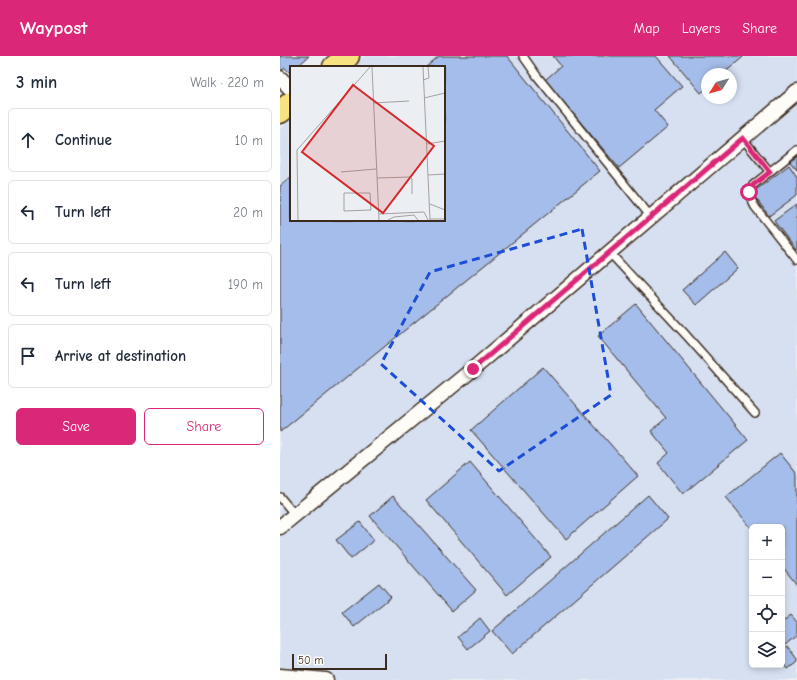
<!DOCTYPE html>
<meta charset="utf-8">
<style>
:root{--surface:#fff;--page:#f6f6f7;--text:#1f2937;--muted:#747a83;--line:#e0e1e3;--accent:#db2777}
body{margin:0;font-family:"Comic Neue",sans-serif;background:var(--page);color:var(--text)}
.controls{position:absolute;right:12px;bottom:12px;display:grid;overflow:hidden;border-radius:6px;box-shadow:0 2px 6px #0003}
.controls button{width:36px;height:36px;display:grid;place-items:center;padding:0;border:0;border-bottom:1px solid var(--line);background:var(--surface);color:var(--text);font:20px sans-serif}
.compass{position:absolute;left:421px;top:12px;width:36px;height:36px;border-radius:50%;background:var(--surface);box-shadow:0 2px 6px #0003;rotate:233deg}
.scale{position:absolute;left:12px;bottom:10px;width:95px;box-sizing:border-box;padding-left:4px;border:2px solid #3b2a1e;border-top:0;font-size:11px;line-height:14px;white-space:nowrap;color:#3b2a1e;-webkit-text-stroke:3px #fdfcf7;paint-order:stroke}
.stop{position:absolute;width:12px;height:12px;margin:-9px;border:3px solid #db2777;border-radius:50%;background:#fff}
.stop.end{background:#db2777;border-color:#fff;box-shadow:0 1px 4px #0008}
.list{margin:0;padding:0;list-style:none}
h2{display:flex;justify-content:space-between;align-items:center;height:52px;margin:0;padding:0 16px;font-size:17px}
h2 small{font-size:13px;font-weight:400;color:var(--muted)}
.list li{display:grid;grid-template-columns:26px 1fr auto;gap:12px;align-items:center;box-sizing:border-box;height:64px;margin:0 8px 8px;padding:0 8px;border:1px solid var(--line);border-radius:6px}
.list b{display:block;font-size:15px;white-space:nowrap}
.list em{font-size:13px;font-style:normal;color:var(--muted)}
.actions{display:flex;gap:8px;padding:12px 16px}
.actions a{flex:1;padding:9px 0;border:1px solid var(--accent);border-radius:6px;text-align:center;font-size:14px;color:var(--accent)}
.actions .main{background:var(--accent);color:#fff}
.icon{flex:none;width:22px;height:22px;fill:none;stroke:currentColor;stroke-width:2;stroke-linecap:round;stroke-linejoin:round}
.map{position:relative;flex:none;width:517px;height:624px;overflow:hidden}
header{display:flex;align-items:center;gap:24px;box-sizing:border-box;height:56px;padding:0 20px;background:var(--accent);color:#fff}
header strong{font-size:19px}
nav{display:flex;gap:22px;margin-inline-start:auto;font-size:14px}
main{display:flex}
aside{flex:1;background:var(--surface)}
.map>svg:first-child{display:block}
.built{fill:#d6e0f1;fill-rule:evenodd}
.building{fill:#a4bdea;stroke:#3b2a1e}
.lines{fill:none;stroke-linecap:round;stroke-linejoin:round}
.lane-casing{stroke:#3b2a1e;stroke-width:10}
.street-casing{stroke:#3b2a1e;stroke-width:17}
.primary-casing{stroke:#3b2a1e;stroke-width:25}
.lane{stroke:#fdfcf7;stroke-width:7}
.street{stroke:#fdfcf7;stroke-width:14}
.primary{stroke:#f7e281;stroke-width:22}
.route{stroke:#db2777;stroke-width:5}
.marked{fill:none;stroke:#1d4ed8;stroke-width:3;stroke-dasharray:8 5;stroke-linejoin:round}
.inset-road{fill:none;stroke:#a5a09e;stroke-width:1}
.view{fill:#d62828;fill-opacity:0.15;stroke:#d62828;stroke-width:2}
.inset-edge{fill:none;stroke:#3b2a1e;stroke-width:2}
</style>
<header>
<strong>Waypost</strong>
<nav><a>Map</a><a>Layers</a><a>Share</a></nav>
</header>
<main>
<aside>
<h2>3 min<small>Walk · 220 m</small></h2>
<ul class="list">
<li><svg class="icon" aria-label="ahead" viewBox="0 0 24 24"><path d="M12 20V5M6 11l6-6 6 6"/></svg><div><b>Continue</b></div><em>10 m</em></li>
<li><svg class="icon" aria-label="left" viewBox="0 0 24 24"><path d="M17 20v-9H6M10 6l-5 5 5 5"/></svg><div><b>Turn left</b></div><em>20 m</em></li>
<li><svg class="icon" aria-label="left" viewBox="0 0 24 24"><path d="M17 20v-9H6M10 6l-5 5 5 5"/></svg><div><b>Turn left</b></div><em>190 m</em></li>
<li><svg class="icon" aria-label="arrive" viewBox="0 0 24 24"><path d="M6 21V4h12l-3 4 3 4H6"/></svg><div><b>Arrive at destination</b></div></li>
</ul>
<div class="actions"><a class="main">Save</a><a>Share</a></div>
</aside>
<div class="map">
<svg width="517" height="624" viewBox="0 0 517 624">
<rect width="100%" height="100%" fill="#ebeff4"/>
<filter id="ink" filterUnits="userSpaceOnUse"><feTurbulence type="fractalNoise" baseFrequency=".025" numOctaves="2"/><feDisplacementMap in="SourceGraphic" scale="8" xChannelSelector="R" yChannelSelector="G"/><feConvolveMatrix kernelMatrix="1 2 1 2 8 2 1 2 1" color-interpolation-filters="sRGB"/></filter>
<g filter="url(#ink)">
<path class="built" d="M85,0H517V624H0V73L11,64V164H164V11H72ZM427,18H451V42H427ZM472,471H502V609H472Z"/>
<g class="building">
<polygon points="0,0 29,0 17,11 11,11 11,16 10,17 5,12 0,16"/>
<polygon points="159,0 227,0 320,115 0,376 0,130 11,121 11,164 164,164 164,11 146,11"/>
<polygon points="273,0 376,0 402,30 374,54 388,71 339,112 265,24 281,10"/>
<polygon points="390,0 462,0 463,1 443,18 427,18 427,32 421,37"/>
<polygon points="517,100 517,114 510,106"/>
<polygon points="509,109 517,121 517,139 489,160 472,137"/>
<polygon points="517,148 517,193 516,194 494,165"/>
<polygon points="445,196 458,212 416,249 402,234"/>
<polygon points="356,248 468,384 403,438 378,407 389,397 371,375 386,362 318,280"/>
<polygon points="263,311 358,420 286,483 191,374"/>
<polygon points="500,397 517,418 517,529 502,510 502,471 472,471 472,473 446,441"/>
<polygon points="190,406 271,501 227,539 146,444"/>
<polygon points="368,439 388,463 232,598 212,575"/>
<polygon points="113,440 196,534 172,555 90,460"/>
<polygon points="80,466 94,484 71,503 56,484"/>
<polygon points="99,527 111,541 74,571 62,556"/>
<polygon points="511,559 517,566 517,579 505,589 502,585 502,566"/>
<polygon points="200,562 210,575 188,593 178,581"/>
<polygon points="507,590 517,603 517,606 508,613 502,605 502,594"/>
</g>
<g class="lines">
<g class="lane-casing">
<g id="lane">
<polyline points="243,0 257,20 371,161"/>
<polyline points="463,83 490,116"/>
<path d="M517,94L473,129C467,139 470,141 475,151L517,204"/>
<polyline points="329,196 406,279 475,357"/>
<polyline points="0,441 15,459"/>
</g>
</g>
<g class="street-casing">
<g id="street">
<polyline points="0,22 11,33"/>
<polyline points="0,471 193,313 517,36"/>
<polyline points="0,620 46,624"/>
</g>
</g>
<g class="primary-casing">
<g id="primary">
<polyline points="54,11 68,0"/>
<polyline points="0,56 11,47"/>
</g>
</g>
<use href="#lane" class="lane"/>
<use href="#street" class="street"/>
<use href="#primary" class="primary"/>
</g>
</g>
<g class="lines" filter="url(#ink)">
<polyline class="route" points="193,313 463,82 490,116 473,129 469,136"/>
</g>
<path class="marked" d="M302,173L331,339L219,415L101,308L150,216Z"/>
<g transform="translate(10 10)">
<rect width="155" height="155" fill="#ebeff4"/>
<path class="inset-road" d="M82,1L89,154M133,1L140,154M133,14L139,12L138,1M134,32L155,27M83,37L119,35M137,78L155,75M51,106L86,103M138,109L155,108M87,112L120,111L122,113V128M54,127H80L81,144L54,145ZM140,138L155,144M89,148L134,146L138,154M140,153H155M8,154L7,84L80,1M98,154L104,151L124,149L128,154"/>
<path class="view" d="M63,19L144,80L93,147L12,86Z"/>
<rect width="155" height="155" class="inset-edge"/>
</g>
</svg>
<div class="controls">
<button>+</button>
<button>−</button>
<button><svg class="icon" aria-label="locate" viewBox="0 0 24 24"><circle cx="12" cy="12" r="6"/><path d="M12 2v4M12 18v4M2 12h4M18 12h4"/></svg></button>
<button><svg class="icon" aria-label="layers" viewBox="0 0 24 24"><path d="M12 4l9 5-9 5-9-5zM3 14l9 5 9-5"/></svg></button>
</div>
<svg class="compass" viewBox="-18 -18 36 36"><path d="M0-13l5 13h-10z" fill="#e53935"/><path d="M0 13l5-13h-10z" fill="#747a83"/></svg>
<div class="scale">50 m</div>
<div class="stop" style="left:469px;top:136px"></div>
<div class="stop end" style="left:193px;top:313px"></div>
</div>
</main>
